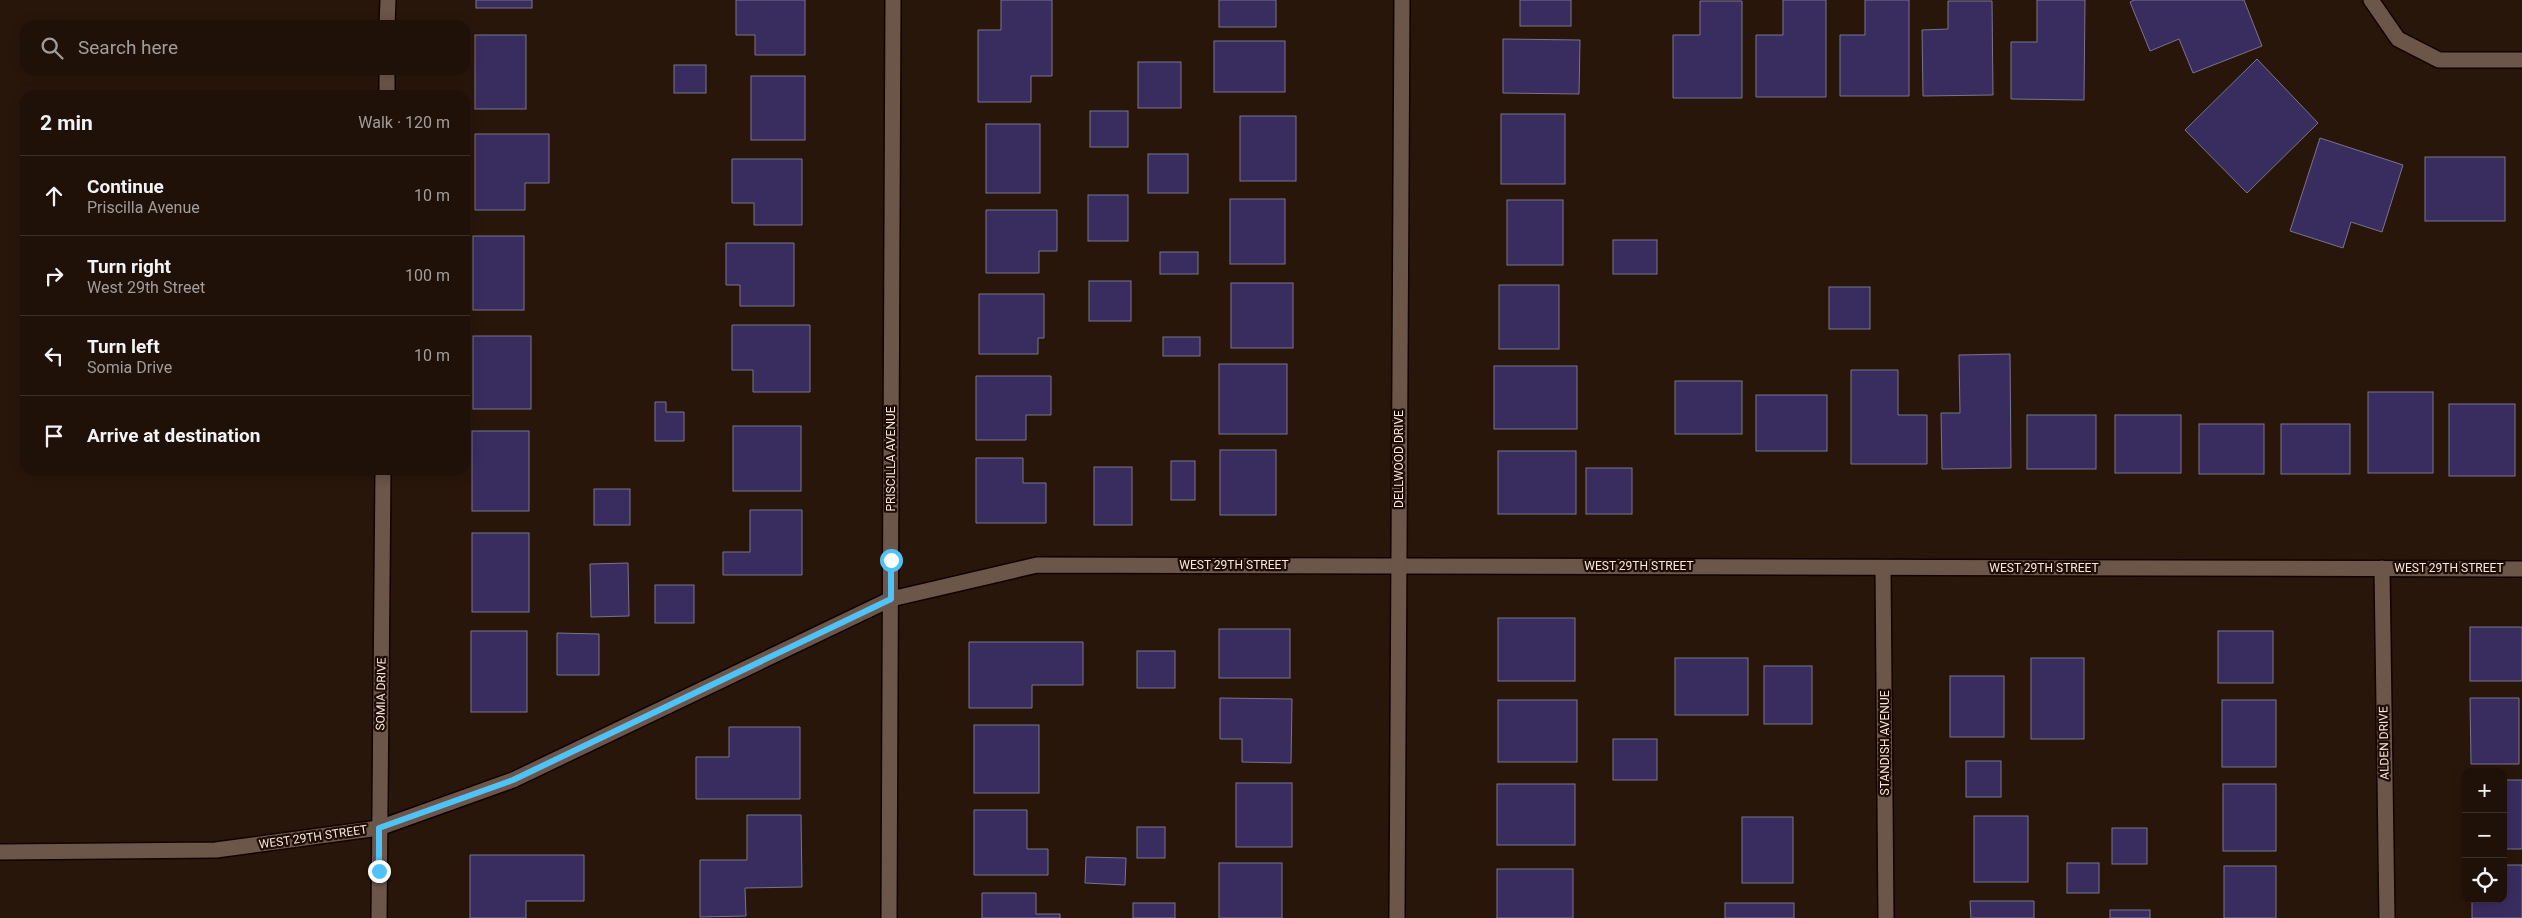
<!DOCTYPE html>
<meta charset="utf-8">
<style>
:root{--surface:#1f1008;--page:#2c1e16;--text:#f1f3f6;--muted:#a19d9c;--line:#3c3029}
body{margin:0;font-family:Roboto,sans-serif;background:var(--page);color:var(--text)}
.controls{position:absolute;right:15px;bottom:15px;display:grid;overflow:hidden;border-radius:10px;box-shadow:0 2px 12px #0003}
.controls button{width:45px;height:45px;display:grid;place-items:center;padding:0;border:0;border-bottom:1px solid var(--line);background:var(--surface);color:var(--text);font:25px sans-serif}
.stop{position:absolute;width:15px;height:15px;margin:-11px;border:4px solid #4fc3f7;border-radius:50%;background:#fff}
.stop.end{background:#4fc3f7;border-color:#fff;box-shadow:0 1px 5px #0008}
.list{margin:0;padding:0;list-style:none}
h2{display:flex;justify-content:space-between;align-items:center;height:65px;margin:0;padding:0 20px;font-size:21px}
h2 small{font-size:16px;font-weight:400;color:var(--muted)}
.list li{display:grid;grid-template-columns:32px 1fr auto;gap:15px;align-items:center;box-sizing:border-box;height:80px;padding:0 20px;border-top:1px solid var(--line)}
.list b{display:block;font-size:19px;white-space:nowrap}
.list p{margin:0;font-size:16px;white-space:nowrap;color:var(--muted)}
.list em{font-size:16px;font-style:normal;color:var(--muted)}
.icon{flex:none;width:28px;height:28px;fill:none;stroke:currentColor;stroke-width:2;stroke-linecap:round;stroke-linejoin:round}
.map{position:relative;flex:none;width:2522px;height:918px;overflow:hidden}
.search{position:absolute;background:var(--surface);box-shadow:0 2px 12px #0003;left:20px;top:20px;width:450px;height:55px;display:flex;align-items:center;gap:12px;box-sizing:border-box;padding:0 18px;border-radius:15px;color:var(--muted);font-size:19px}
.panel{position:absolute;background:var(--surface);box-shadow:0 2px 12px #0003;left:20px;top:90px;width:450px;height:385px;border-radius:15px}
.map>svg:first-child{display:block}
.building{fill:#392d5f;stroke:#77748b}
.lines{fill:none;stroke-linecap:round;stroke-linejoin:round}
.street-casing{stroke:#100300;stroke-width:18}
.street{stroke:#6c5549;stroke-width:15}
.route{stroke:#4fc3f7;stroke-width:6}
.labels{text-anchor:middle;dominant-baseline:central;stroke-width:4.5;stroke-linejoin:round;paint-order:stroke}
.street-label{font-size:12px;fill:#f7e9e2;stroke:#1f0d04}
</style>
<div class="map">
<svg width="2522" height="918" viewBox="0 0 2522 918">
<rect width="100%" height="100%" fill="#29160b"/>
<g class="building">
<rect x="476" y="0" width="56" height="8"/>
<polygon points="736,0 805,0 805,55 755,55 755,35 736,35"/>
<polygon points="1001,0 1052,0 1052,76 1031,76 1031,102 978,102 978,30 1001,30"/>
<rect x="1219" y="0" width="57" height="27"/>
<rect x="1520" y="0" width="51" height="26"/>
<polygon points="1783,0 1826,0 1826,97 1756,97 1756,35 1783,35"/>
<polygon points="1865,0 1909,0 1909,96 1840,96 1840,35 1865,35"/>
<polygon points="2037,0 2085,0 2084,100 2011,99 2011,42 2037,42"/>
<polygon points="2134,0 2244,0 2262,46 2193,73 2179,39 2150,51 2130,2"/>
<polygon points="1700,1 1742,1 1742,98 1673,98 1673,35 1700,35"/>
<polygon points="1948,1 1992,1 1993,95 1923,96 1922,30 1948,29"/>
<rect x="475" y="35" width="51" height="74"/>
<polygon points="1503,39 1580,40 1579,94 1503,93"/>
<rect x="1214" y="41" width="71" height="51"/>
<polygon points="2257,59 2318,123 2247,193 2185,130"/>
<rect x="1138" y="62" width="43" height="46"/>
<rect x="674" y="65" width="32" height="28"/>
<rect x="751" y="76" width="54" height="64"/>
<rect x="1090" y="111" width="38" height="36"/>
<rect x="1501" y="114" width="64" height="70"/>
<rect x="1240" y="116" width="56" height="65"/>
<rect x="986" y="124" width="54" height="69"/>
<polygon points="475,134 549,134 549,183 525,183 525,210 475,210"/>
<polygon points="2320,138 2403,165 2382,232 2351,222 2343,248 2290,231"/>
<rect x="1148" y="154" width="40" height="39"/>
<rect x="2425" y="157" width="80" height="64"/>
<polygon points="732,159 802,159 802,225 754,225 754,203 732,203"/>
<rect x="1088" y="195" width="40" height="46"/>
<rect x="1230" y="199" width="55" height="65"/>
<rect x="1507" y="200" width="56" height="65"/>
<polygon points="986,210 1057,210 1057,251 1039,251 1039,273 986,273"/>
<rect x="473" y="236" width="51" height="74"/>
<rect x="1613" y="240" width="44" height="34"/>
<polygon points="726,243 794,243 794,306 740,306 740,285 726,285"/>
<rect x="1160" y="252" width="38" height="22"/>
<rect x="1089" y="281" width="42" height="40"/>
<rect x="1231" y="283" width="62" height="65"/>
<rect x="1499" y="285" width="60" height="64"/>
<rect x="1829" y="287" width="41" height="42"/>
<polygon points="979,294 1044,294 1044,338 1038,338 1038,354 979,354"/>
<polygon points="732,325 810,325 810,392 753,392 753,370 732,370"/>
<rect x="473" y="336" width="58" height="73"/>
<rect x="1163" y="337" width="37" height="19"/>
<polygon points="2010,354 2011,468 1942,469 1941,413 1960,413 1959,355"/>
<rect x="1219" y="364" width="68" height="70"/>
<rect x="1494" y="366" width="83" height="63"/>
<polygon points="1851,370 1898,370 1898,415 1927,415 1927,464 1851,464"/>
<polygon points="976,376 1051,376 1051,415 1026,415 1026,440 976,440"/>
<rect x="1675" y="381" width="67" height="53"/>
<rect x="2368" y="392" width="65" height="81"/>
<rect x="1756" y="395" width="71" height="56"/>
<polygon points="655,402 666,402 666,412 684,412 684,441 655,441"/>
<rect x="2449" y="404" width="66" height="72"/>
<rect x="2027" y="415" width="69" height="54"/>
<rect x="2115" y="415" width="66" height="58"/>
<rect x="2199" y="424" width="65" height="50"/>
<rect x="2281" y="424" width="69" height="50"/>
<rect x="733" y="426" width="68" height="65"/>
<rect x="472" y="431" width="57" height="80"/>
<rect x="1220" y="450" width="56" height="65"/>
<rect x="1498" y="451" width="78" height="63"/>
<polygon points="976,458 1023,458 1023,483 1046,483 1046,523 976,523"/>
<rect x="1171" y="461" width="24" height="39"/>
<rect x="1094" y="467" width="38" height="58"/>
<rect x="1586" y="468" width="46" height="46"/>
<rect x="594" y="489" width="36" height="36"/>
<polygon points="750,510 802,510 802,575 723,575 723,552 750,552"/>
<rect x="472" y="533" width="57" height="79"/>
<polygon points="628,563 629,616 591,617 590,564"/>
<rect x="655" y="585" width="39" height="38"/>
<rect x="1498" y="618" width="77" height="63"/>
<rect x="2470" y="627" width="52" height="54"/>
<rect x="1219" y="629" width="71" height="49"/>
<rect x="471" y="631" width="56" height="81"/>
<rect x="2218" y="631" width="55" height="52"/>
<polygon points="557,633 599,634 599,675 557,675"/>
<polygon points="969,642 1083,642 1083,685 1032,685 1032,708 969,708"/>
<rect x="1137" y="651" width="38" height="37"/>
<rect x="1675" y="658" width="73" height="57"/>
<rect x="2031" y="658" width="53" height="81"/>
<rect x="1764" y="666" width="48" height="58"/>
<rect x="1950" y="676" width="54" height="61"/>
<polygon points="1220,698 1292,699 1291,763 1242,762 1242,739 1220,739"/>
<polygon points="2470,698 2519,698 2519,764 2471,764"/>
<rect x="1498" y="700" width="79" height="62"/>
<rect x="2222" y="700" width="54" height="67"/>
<rect x="974" y="725" width="65" height="68"/>
<polygon points="729,727 800,727 800,799 696,799 696,757 729,757"/>
<rect x="1613" y="739" width="44" height="41"/>
<rect x="1966" y="761" width="35" height="36"/>
<rect x="2503" y="780" width="19" height="69"/>
<rect x="1236" y="783" width="56" height="64"/>
<rect x="1497" y="784" width="78" height="61"/>
<rect x="2223" y="784" width="53" height="67"/>
<polygon points="974,810 1027,810 1027,849 1048,849 1048,875 974,875"/>
<polygon points="747,815 801,815 802,887 745,888 746,916 700,917 700,860 747,860"/>
<rect x="1974" y="816" width="54" height="66"/>
<rect x="1742" y="817" width="51" height="66"/>
<rect x="1137" y="827" width="28" height="31"/>
<rect x="2112" y="828" width="35" height="36"/>
<polygon points="470,855 584,855 584,901 526,901 526,918 470,918"/>
<polygon points="1086,857 1126,858 1125,885 1085,883"/>
<rect x="1219" y="863" width="63" height="55"/>
<rect x="2067" y="863" width="32" height="30"/>
<polygon points="2503,865 2522,865 2522,918 2472,918 2472,899 2503,899"/>
<rect x="2224" y="866" width="52" height="52"/>
<rect x="1497" y="869" width="76" height="49"/>
<polygon points="982,893 1036,893 1036,914 1060,914 1060,918 982,918"/>
<polygon points="1970,901 2034,901 2034,918 1971,918"/>
<rect x="1133" y="903" width="42" height="15"/>
<rect x="1725" y="903" width="69" height="15"/>
<rect x="2110" y="910" width="40" height="8"/>
</g>
<g class="lines">
<g class="street-casing">
<g id="street">
<polyline points="2371,0 2398,39 2439,60 2522,60"/>
<polyline points="387,25 388,0"/>
<polyline points="387,95 387,70"/>
<polyline points="1883,568 1886,918"/>
<polyline points="2382,568 2387,918"/>
<polyline points="0,852 216,850 379,828 513,780 891,599 1037,565 2522,569"/>
<polyline points="379,918 383,470"/>
<polyline points="889,918 893,0"/>
<polyline points="1397,918 1402,0"/>
</g>
</g>
<use href="#street" class="street"/>
</g>
<g class="lines">
<polyline class="route" points="379,871 379,828 513,780 891,599 891,560"/>
</g>
<g class="labels">
<g class="street-label">
<text transform="translate(891 459) rotate(-90)">PRISCILLA AVENUE</text>
<text transform="translate(1399 459) rotate(-90)">DELLWOOD DRIVE</text>
<text x="1234" y="565">WEST 29TH STREET</text>
<text x="1639" y="566">WEST 29TH STREET</text>
<text x="2044" y="568">WEST 29TH STREET</text>
<text x="2449" y="568">WEST 29TH STREET</text>
<text transform="translate(381 694) rotate(-89)">SOMIA DRIVE</text>
<text transform="translate(1885 743) rotate(-90)">STANDISH AVENUE</text>
<text transform="translate(2384 743) rotate(-91)">ALDEN DRIVE</text>
<text transform="translate(313 837) rotate(-8)">WEST 29TH STREET</text>
</g>
</g>
</svg>
<div class="controls">
<button>+</button>
<button>−</button>
<button><svg class="icon" aria-label="locate" viewBox="0 0 24 24"><circle cx="12" cy="12" r="6"/><path d="M12 2v4M12 18v4M2 12h4M18 12h4"/></svg></button>
</div>
<div class="stop" style="left:891px;top:560px"></div>
<div class="stop end" style="left:379px;top:871px"></div>
<div class="search"><svg class="icon" aria-label="search" viewBox="0 0 24 24"><circle cx="10" cy="10" r="6"/><path d="M15 15l6 6"/></svg>Search here</div>
<section class="panel">
<h2>2 min<small>Walk · 120 m</small></h2>
<ul class="list">
<li><svg class="icon" aria-label="ahead" viewBox="0 0 24 24"><path d="M12 20V5M6 11l6-6 6 6"/></svg><div><b>Continue</b><p>Priscilla Avenue</p></div><em>10 m</em></li>
<li><svg class="icon" aria-label="right" viewBox="0 0 24 24"><path d="M7 20v-9h11M14 6l5 5-5 5"/></svg><div><b>Turn right</b><p>West 29th Street</p></div><em>100 m</em></li>
<li><svg class="icon" aria-label="left" viewBox="0 0 24 24"><path d="M17 20v-9H6M10 6l-5 5 5 5"/></svg><div><b>Turn left</b><p>Somia Drive</p></div><em>10 m</em></li>
<li><svg class="icon" aria-label="arrive" viewBox="0 0 24 24"><path d="M6 21V4h12l-3 4 3 4H6"/></svg><div><b>Arrive at destination</b></div></li>
</ul>
</section>
</div>
